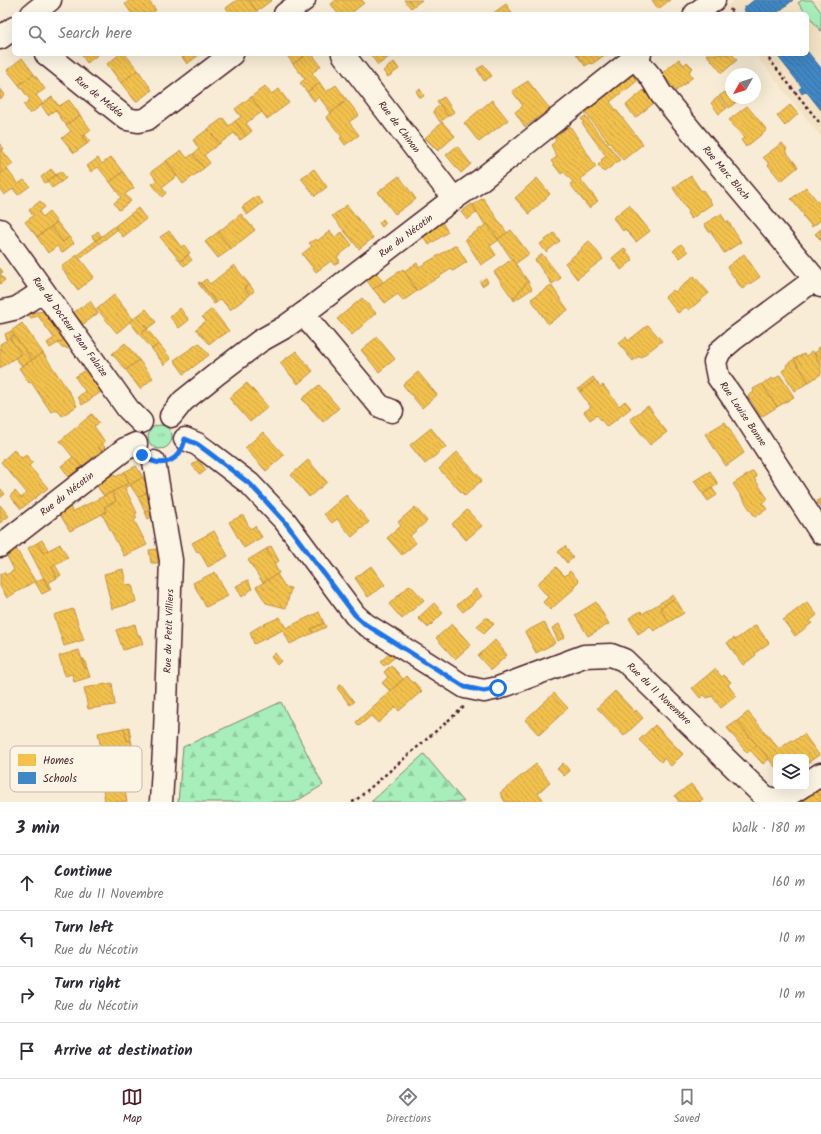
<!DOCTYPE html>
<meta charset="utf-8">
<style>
:root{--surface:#fff;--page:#f2f2f3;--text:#2b2b33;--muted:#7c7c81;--line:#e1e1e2;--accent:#4a1f2b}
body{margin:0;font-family:Kalam,sans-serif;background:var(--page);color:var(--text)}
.controls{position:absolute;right:12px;bottom:12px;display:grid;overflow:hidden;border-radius:6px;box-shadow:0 4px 16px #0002}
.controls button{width:36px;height:36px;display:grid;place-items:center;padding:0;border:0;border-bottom:1px solid var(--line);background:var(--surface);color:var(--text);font:20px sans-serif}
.compass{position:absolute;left:725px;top:68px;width:36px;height:36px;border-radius:50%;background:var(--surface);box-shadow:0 4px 16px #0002;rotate:231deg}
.stop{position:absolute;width:12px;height:12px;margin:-9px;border:3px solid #1a73e8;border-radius:50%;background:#fff}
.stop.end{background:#1a73e8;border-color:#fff;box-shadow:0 1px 4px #0008}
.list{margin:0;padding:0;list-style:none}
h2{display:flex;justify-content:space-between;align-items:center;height:52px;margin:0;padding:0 16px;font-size:17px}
h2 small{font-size:13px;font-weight:400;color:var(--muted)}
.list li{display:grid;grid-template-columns:26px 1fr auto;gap:12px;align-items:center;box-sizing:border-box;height:56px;padding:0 16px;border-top:1px solid var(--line)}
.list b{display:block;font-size:15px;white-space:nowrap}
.list p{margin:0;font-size:13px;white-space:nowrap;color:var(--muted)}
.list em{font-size:13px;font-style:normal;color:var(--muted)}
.icon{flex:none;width:22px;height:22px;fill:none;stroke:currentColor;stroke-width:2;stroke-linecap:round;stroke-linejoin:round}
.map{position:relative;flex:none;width:821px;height:802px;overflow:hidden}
.search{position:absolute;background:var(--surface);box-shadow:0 4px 16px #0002;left:12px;right:12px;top:12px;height:44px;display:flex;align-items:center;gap:10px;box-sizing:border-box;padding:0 14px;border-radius:6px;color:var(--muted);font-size:15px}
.sheet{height:276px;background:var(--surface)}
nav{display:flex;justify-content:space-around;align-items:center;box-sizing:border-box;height:56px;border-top:1px solid var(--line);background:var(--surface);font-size:11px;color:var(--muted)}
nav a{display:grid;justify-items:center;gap:2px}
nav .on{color:var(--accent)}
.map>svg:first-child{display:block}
.built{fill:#f3e2c4}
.grass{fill:url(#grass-tufts);stroke:#788672}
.forest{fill:url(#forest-firs);stroke:#788672}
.pitch{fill:#a7eeba;stroke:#788672}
.homes{fill:url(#homes-back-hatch);stroke:#c09044}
.schools{fill:url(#schools-back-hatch);stroke:#426897}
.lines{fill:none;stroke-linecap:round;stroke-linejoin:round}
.minor-casing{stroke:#4a1f2b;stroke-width:25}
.path{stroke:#4a1f2b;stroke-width:2.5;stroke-dasharray:3 3;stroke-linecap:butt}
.minor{stroke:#fcf5e5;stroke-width:22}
.route{stroke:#1a73e8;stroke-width:5}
.labels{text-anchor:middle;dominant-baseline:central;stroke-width:4;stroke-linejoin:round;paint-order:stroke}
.street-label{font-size:10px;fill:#4a1f2b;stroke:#fcf5e5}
.key{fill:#fcf5e5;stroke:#c7b5ad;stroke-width:1}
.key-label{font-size:11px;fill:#4a1f2b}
</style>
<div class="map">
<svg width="821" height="802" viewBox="0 0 821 802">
<defs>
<pattern id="grass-tufts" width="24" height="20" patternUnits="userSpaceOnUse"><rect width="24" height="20" fill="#a7eeba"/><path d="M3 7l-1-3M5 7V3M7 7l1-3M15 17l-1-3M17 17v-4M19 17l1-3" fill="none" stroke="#91cca0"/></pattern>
<pattern id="forest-firs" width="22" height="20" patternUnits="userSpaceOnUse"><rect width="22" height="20" fill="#a7eeba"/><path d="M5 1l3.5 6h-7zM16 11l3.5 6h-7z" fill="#91cca0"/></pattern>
<pattern id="homes-back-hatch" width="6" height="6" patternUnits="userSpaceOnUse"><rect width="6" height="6" fill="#f2c14e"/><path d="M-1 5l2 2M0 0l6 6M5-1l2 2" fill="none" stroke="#d1a544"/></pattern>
<pattern id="schools-back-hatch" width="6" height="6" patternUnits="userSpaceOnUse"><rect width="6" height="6" fill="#3f88c5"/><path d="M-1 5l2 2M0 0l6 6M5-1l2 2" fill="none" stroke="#376fa0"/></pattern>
</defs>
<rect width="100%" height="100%" fill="#f8ecd6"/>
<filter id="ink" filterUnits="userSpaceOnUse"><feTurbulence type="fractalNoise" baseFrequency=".025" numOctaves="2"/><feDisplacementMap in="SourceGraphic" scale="8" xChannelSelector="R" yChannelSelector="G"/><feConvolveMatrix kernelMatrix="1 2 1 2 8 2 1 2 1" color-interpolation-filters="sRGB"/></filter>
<g filter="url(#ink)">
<polygon class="built" points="735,0 821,0 821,137 755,54 807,54 807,14 723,14 720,11"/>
<circle class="grass" cx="160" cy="437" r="12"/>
<g class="forest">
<polygon points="281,702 323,785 295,802 178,802 183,747"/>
<polygon points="424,754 464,802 371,802"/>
</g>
<polygon class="pitch" points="802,0 812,0 821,12 821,31 798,3"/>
<g class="homes">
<polygon points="130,0 148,0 156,10 150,14 132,14 125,4"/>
<polygon points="237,0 249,0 257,11 253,14 231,14 226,8"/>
<polygon points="249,0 272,0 257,11"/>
<polygon points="336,0 362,0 364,3 350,14 338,14 331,4"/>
<polygon points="404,0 422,0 411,8"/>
<polygon points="652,0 670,0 658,9"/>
<polygon points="506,4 513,14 492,14"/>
<polygon points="81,54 99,54 87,63"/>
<polygon points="120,54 125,54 138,70 121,83 107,64"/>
<polygon points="180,54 200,54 187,64"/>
<polygon points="286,54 307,54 293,64"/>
<polygon points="307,54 312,54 321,66 312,73 320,83 307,92 300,83 305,79 293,64"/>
<polygon points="370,54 393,54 378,65"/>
<polygon points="576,54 606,54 592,64 590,63 585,66"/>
<polygon points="706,54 732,54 737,60 722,73"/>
<polygon points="22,58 34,74 19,85 7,70"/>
<polygon points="679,59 684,65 687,62 693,68 689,72 693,77 676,91 661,74"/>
<polygon points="394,62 399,69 388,77 383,71"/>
<polygon points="484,65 492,76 484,81 477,69"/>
<polygon points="138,70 152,90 136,102 121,83"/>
<polygon points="34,74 45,89 36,95 43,104 30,114 24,105 30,100 19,85"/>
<polygon points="632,74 637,81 625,91 625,90 610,102 643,144 623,160 583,110"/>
<polygon points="528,81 550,109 525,127 515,112 523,106 512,91"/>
<polygon points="320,83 326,92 336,85 347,100 331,113 319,97 314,101 307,92"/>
<polygon points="265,86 271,94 279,89 289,103 267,119 251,97"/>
<polygon points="0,88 5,95 0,99"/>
<polygon points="420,89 424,96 420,98 416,91"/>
<polygon points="731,89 731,98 742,98 735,103 726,93"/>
<polygon points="644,90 654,103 635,118 626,105"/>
<polygon points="725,92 735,103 729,108 719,96"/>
<polygon points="52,97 59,106 69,100 80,115 66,125 55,110 48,115 41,105"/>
<polygon points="251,97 262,112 246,123 252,131 246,136 235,121 241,117 235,109"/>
<polygon points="444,97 454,112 448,116 437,101"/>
<polygon points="718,97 727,108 719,114 711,103"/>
<polygon points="347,100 359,115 349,122 359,135 345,145 340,138 342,137 326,117"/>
<polygon points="492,100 508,120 479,142 464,123"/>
<polygon points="440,105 448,116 440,122 433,111"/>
<polygon points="790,105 798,114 785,126 777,116"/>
<polygon points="747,106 767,130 746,147 741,140 744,138 729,120"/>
<polygon points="80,115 91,130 82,137 87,144 74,153 62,138 71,131 66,125"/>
<polygon points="585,116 620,160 604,172 598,165 602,161 601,160 606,156 582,123 584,122 581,119"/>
<polygon points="223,118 229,126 235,121 246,136 240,140 234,133 219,144 208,129"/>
<polygon points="442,122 455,136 438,151 425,138"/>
<polygon points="570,126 596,167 580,179 598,201 589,208 570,184 573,182 564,172 561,174 551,161 557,157 551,145 556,141 554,137"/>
<polygon points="208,129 219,144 204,155 210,163 204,168 193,154 199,149 193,140"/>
<polygon points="85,135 90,141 87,144 82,137"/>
<polygon points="782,143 787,149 785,150 798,167 781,181 768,165 769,164 763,157"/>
<polygon points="0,144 4,149 2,150 13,164 0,174"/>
<polygon points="457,146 471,164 461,173 446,155"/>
<polygon points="181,150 187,158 193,154 204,168 183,184 166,161"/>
<polygon points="111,157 123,172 110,182 98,167 91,172 87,166 98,158 102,164"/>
<polygon points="166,161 177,176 162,187 166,193 162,197 152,184 157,181 151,172"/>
<polygon points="7,169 18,184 24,180 30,186 18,195 13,189 4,195 0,189 0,174"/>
<polygon points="51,169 56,175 45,183 41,177"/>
<polygon points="314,169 327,187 315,196 301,178"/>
<polygon points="61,171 66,178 61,182 56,175"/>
<polygon points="123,172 134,188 125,194 131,201 119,210 114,203 121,197 110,182"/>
<polygon points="56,175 61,182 52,188 47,181"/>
<polygon points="399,176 416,199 395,214 378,192"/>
<polygon points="691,176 701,191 703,190 712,204 691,219 687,213 689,212 673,188"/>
<polygon points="537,178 550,194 529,214 515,198"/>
<polygon points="806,187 821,206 821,220 812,227 803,216 804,215 791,199"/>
<polygon points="257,196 263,203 247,215 242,207"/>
<polygon points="483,198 507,233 498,239 487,224 485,225 473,205"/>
<polygon points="40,201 45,207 39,212 43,217 49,212 57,222 37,237 25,222 33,216 29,210"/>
<polygon points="472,204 477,212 467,220 461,212"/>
<polygon points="347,205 373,238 359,249 332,216"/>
<polygon points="629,205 650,231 636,242 625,229 623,231 613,218"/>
<polygon points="138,208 146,219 123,237 115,226"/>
<polygon points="241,214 255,230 231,249 218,232"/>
<polygon points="721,214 726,222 728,221 741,242 724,253 711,232 709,232 704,224"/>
<polygon points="383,219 386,223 382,227 379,223"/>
<polygon points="441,221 448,232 429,245 422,235"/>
<polygon points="57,222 69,237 63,242 51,227"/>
<polygon points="487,224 499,240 490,246 496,255 481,265 465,239"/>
<polygon points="115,226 117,230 80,258 77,255"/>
<polygon points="51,227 63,242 69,237 74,243 62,253 57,246 48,253 37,237"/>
<polygon points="821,229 821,240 815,234"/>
<polygon points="511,230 529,254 515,264 498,239"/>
<polygon points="98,231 101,236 95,241 92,236"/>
<polygon points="169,231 181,247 184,245 190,253 180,261 160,237"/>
<polygon points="330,231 335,237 342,232 352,245 337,257 340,261 334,265 331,261 316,272 302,254 312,246 309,243 316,239 317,241"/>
<polygon points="218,232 231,249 218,258 205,242"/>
<polygon points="554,233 560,241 546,252 540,244"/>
<polygon points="589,241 603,259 577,279 565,263 582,249 581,248"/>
<polygon points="681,244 688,252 680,258 673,251"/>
<polygon points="456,245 467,262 453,271 451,269 417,291 404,271 417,263 419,267"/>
<polygon points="624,248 633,260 621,270 612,258"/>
<polygon points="542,254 561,278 552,284 535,260"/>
<polygon points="744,254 760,277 742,289 727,267"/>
<polygon points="77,255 94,277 78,290 61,267"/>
<polygon points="188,255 192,260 184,266 180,262"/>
<polygon points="512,259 528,281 513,299 494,272"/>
<polygon points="234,265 249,284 244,288 250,295 230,310 221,299 216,303 201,283 206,279 210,284"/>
<polygon points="0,268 3,272 0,274 5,280 0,284"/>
<polygon points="403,269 417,291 403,301 398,294 385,303 373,289"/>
<polygon points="375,271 383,282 373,289 365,278"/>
<polygon points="694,276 709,293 689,310 686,307 678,313 665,297 673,290 675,292"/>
<polygon points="486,278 488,282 482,286 480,282"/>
<polygon points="528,281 532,289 514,301 513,299"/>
<polygon points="199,282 201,283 216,303 214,304 198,283"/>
<polygon points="249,284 254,291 250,295 244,288"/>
<polygon points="551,285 568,310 548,324 531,299"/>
<polygon points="114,295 133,319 117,333 97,309"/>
<polygon points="362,298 376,313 352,335 337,319"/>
<polygon points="90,301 98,313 82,325 73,313"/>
<polygon points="180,308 189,320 179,328 170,317"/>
<polygon points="146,309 156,322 147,329 137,316"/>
<polygon points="212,309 229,331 219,338 218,337 209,344 196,329 206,321 202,317"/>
<polygon points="46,311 65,339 50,348 47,343 54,338 38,316 31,318 27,313"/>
<polygon points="137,316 147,329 140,335 130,322"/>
<polygon points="22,323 43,353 32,360 11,331"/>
<polygon points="648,325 662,341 640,358 639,356 633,361 618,343 626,337 628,341"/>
<polygon points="147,329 159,344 152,349 140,335"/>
<polygon points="11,331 14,335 10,338 21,354 0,368 0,344 7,340 5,334"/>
<polygon points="14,335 32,360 22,366 15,358 21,354 10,338"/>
<polygon points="377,337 395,359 379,372 361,350"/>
<polygon points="65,339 70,347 67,349 65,347 62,348 58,343"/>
<polygon points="125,343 139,360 126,370 112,354"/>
<polygon points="199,343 209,355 184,374 174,360"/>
<polygon points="159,344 171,359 164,365 152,349"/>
<polygon points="821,346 821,365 814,353 819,350 818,348"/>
<polygon points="296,351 313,371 298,384 280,363"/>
<polygon points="812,351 821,365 821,374 809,382 794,359 804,354 806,356"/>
<polygon points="43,353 73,398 77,406 62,416 57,409 51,412 31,382 29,383 19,368"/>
<polygon points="794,359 809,382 795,391 782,371 787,367 786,365"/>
<polygon points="139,360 153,378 140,389 126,370"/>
<polygon points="86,370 101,392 82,405 78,397 85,391 75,377"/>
<polygon points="418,372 437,395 422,408 403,385"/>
<polygon points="780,375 794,397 777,407 762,384 772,378 773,380"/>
<polygon points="593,377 595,380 580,392 578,389"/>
<polygon points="595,380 600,387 603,385 619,406 625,401 631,408 607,427 597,415 590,420 584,412 591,407 580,392"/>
<polygon points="247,383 268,407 250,422 229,398"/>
<polygon points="762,384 777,407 761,417 748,396 754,392 753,389"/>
<polygon points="319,385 339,408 323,422 302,399"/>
<polygon points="648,406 653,412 652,413 667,432 650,445 630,419"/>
<polygon points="92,414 99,423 94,426 105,442 98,447 101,451 81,467 60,441"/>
<polygon points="725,422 744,453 726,466 705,434"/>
<polygon points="431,428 446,447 425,464 410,445"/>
<polygon points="263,432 284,455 266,471 245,448"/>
<polygon points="102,444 105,447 101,451 98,447"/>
<polygon points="14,450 22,458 26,455 33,462 29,466 48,488 21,509 10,496 15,491 21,498 27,493 1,462"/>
<polygon points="457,452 482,480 465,496 439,469"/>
<polygon points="73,457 81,467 69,477 61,466"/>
<polygon points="198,460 206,470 200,475 192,465"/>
<polygon points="308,460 327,482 309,497 291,475"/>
<polygon points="136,466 143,477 125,488 137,513 135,514 137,518 134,520 147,545 124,556 102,514 106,512 104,507 116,501 112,492 129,483 124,472"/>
<polygon points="710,471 718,484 703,494 694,481"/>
<polygon points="753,471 757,477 754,478 768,499 762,503 767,509 755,517 733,484"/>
<polygon points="113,472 116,477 124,472 129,483 104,496 96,485"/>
<polygon points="143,477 149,491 138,497 130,485"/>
<polygon points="0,488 5,494 0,498"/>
<polygon points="712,488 717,495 708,501 703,494"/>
<polygon points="149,491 153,509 145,512 138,497"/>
<polygon points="112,492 116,501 104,507 106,512 70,531 59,513 70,506 72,512"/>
<polygon points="346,495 369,522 352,537 337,519 332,523 324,514"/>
<polygon points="821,498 821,508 817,501"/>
<polygon points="0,505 9,516 0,523"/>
<polygon points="415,507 427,521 410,536 416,543 402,555 387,538 401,526 398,522"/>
<polygon points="153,509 155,515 148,519 145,512"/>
<polygon points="467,510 482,526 466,540 452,524"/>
<polygon points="243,515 250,529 255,526 262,537 244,548 229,522"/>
<polygon points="214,531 228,556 208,567 199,551 197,552 192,543"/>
<polygon points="42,540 48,550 43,553 37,543"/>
<polygon points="37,543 43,553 60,544 68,558 52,567 57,578 48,583 51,589 50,590 28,548"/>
<polygon points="271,546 279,561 274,564 266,549"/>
<polygon points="565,546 573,558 567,563 558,552"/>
<polygon points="15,547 35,581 7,598 0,586 0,575 4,572 6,575 14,570 6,554"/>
<polygon points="157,549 158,563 151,563 149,550"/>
<polygon points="266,549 279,573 263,583 248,560"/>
<polygon points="55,565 61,575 57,578 52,567"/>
<polygon points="371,566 385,585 368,597 355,578"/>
<polygon points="556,567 565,576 570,571 579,581 573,587 575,588 550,610 543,602 548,597 537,584"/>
<polygon points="123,569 126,585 132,584 136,602 112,609 104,574"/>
<polygon points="215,572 228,596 206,607 193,583"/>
<polygon points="277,574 285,587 291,588 286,608 266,603 256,587"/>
<polygon points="43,578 50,590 42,594 35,582"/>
<polygon points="248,580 252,589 242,597 236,586"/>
<polygon points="410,585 424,600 402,619 389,604"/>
<polygon points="476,589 482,596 463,612 457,605"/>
<polygon points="673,595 675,598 660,608 669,622 654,631 650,626 638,634 629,618 641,611 642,614"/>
<polygon points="675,598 684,613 669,622 660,608"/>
<polygon points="596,602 609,624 588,636 575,615"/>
<polygon points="807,602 817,615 810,621 812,623 795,636 783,620"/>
<polygon points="434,603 443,613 428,628 418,618"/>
<polygon points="73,609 84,640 64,646 54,615"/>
<polygon points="319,612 324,623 311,629 313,633 290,644 283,630 254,644 250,632 260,626 280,617 286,628"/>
<polygon points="487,617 494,624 484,634 477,626"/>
<polygon points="544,622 555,643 536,653 525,632"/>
<polygon points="324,623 326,627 313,633 311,629"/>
<polygon points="135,624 138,636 140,635 143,644 123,650 116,630"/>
<polygon points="452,624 471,645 455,659 436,638"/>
<polygon points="559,624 565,637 558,641 552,628"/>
<polygon points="756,625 769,643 755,653 756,655 743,665 727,643 734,638 735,640"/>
<polygon points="495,640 507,655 491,670 478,656"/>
<polygon points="79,650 85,669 87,668 90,677 74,682 72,674 65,676 59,656"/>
<polygon points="275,653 281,661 277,665 271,657"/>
<polygon points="390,653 394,658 384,666 380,662"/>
<polygon points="82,659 84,659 87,668 85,669"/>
<polygon points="391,665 403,679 390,691 382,683 388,677 384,672"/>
<polygon points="715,669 722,677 724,675 731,682 728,685 736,696 721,708 712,696 707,698 704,695 700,698 692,688"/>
<polygon points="407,676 413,683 414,682 422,691 399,711 396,707 378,723 371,716 359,726 356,722"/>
<polygon points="112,683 115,705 88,709 84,688"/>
<polygon points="341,684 354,702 350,705 337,688"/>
<polygon points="615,691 635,712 636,710 643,718 624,736 597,708"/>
<polygon points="554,693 568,708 539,735 525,720"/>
<polygon points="748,712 779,749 792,740 794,741 804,734 819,755 806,764 806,757 776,757 776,768 737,721"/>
<polygon points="737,721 757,745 747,753 727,728"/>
<polygon points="655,725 683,754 671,766 664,758 661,762 639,740"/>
<polygon points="129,727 131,740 127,741 124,728"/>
<polygon points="124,728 127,741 131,740 133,749 102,754 98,733"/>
<polygon points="757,745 769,759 763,764 750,750"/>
<polygon points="563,763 570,771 564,776 557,769"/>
<polygon points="536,764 550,782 538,793 543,799 539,802 505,802 500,793"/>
<polygon points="123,779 127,802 105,802 102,781"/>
<polygon points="691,784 703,799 700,801 701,802 679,802 675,796"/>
<polygon points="821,787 821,802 801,802"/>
</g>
<g class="schools">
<polygon points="754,0 793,0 777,13 778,14 747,14 743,9"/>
<polygon points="807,51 821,68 821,110 806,91 802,94 799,89 802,87 776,54 807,54"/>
</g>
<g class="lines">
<g class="minor-casing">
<g id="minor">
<polyline points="32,14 50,0"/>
<polyline points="285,14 304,0"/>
<polyline points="695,14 714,0"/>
<polyline points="0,38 14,28"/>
<polyline points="46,54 127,119 138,121 147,119 232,54"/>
<polyline points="343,54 454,199"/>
<polyline points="635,58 651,77 661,94 711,155 821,286"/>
<polyline points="0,230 128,409 141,422"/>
<polyline points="815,279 734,339 720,351 715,362 718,377 735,401 821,533"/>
<polyline points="0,312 17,308 43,291"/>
<polyline points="303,314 380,406 392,411"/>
<polyline points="171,416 183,401 218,373 260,341 285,327 303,314 448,203 478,182 624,66 640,54"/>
<polyline points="185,439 197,444 208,452 250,484 285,521 355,615 365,624 465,687 484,691 498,688 584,656 611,655 624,660 765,797 775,800 785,797 801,787"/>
<polyline points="154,462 171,560 165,733 161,802"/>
<polyline points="0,546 125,449 136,444"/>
<polyline points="806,784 821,774"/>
</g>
</g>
<g class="path">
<polyline points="730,9 733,14"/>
<polyline points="765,54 819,122"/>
<polyline points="352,802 355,801 465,706"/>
</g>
<use href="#minor" class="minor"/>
</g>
</g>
<g class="lines" filter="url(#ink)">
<path class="route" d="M142,455C161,470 180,462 185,439L197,444L208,452L250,484L285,522L355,615L365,624L465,687L484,691L498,688"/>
</g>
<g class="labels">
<g class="street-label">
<text transform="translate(99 97) rotate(39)">Rue de Médéa</text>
<text transform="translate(399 127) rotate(53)">Rue de Chinon</text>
<text transform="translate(726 173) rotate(50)">Rue Marc Bloch</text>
<text transform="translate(406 236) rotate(-37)">Rue du Nécotin</text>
<text transform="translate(70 327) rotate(54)">Rue du Docteur Jean Falaize</text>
<text transform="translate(743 414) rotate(56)">Rue Louise Bonne</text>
<text transform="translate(67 494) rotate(-38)">Rue du Nécotin</text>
<text transform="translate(169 631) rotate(-88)">Rue du Petit Villiers</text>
<text transform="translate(659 694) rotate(44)">Rue du 11 Novembre</text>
</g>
</g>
<rect x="10" y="746" width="132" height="46" rx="6" class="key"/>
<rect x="18" y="754" width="18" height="12" fill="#f2c14e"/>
<rect x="18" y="772" width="18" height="12" fill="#3f88c5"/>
<g class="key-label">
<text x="43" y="764">Homes</text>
<text x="43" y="782">Schools</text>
</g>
</svg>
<div class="controls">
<button><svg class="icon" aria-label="layers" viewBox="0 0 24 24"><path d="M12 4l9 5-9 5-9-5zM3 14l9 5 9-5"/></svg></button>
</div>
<svg class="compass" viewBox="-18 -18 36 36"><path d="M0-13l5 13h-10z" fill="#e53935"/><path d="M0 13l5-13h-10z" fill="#7c7c81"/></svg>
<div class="stop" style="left:498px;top:688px"></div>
<div class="stop end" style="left:142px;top:455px"></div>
<div class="search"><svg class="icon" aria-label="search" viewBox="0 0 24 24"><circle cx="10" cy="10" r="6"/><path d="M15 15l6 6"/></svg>Search here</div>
</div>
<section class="sheet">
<h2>3 min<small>Walk · 180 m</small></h2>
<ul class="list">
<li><svg class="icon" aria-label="ahead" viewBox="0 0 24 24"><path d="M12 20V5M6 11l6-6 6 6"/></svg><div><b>Continue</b><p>Rue du 11 Novembre</p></div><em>160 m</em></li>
<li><svg class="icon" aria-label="left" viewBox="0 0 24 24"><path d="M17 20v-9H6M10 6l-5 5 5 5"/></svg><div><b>Turn left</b><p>Rue du Nécotin</p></div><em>10 m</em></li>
<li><svg class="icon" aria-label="right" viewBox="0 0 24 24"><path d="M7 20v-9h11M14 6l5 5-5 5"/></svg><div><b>Turn right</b><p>Rue du Nécotin</p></div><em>10 m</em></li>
<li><svg class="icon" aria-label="arrive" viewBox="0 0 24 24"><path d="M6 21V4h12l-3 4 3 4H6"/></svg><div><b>Arrive at destination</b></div></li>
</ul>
</section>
<nav>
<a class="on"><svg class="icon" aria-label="map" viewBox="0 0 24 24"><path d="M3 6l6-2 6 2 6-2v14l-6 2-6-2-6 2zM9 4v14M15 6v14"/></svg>Map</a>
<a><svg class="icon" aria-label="directions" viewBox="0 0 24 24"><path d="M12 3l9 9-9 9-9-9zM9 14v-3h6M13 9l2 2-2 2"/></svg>Directions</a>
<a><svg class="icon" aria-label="saved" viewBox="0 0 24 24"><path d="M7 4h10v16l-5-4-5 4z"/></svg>Saved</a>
</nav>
